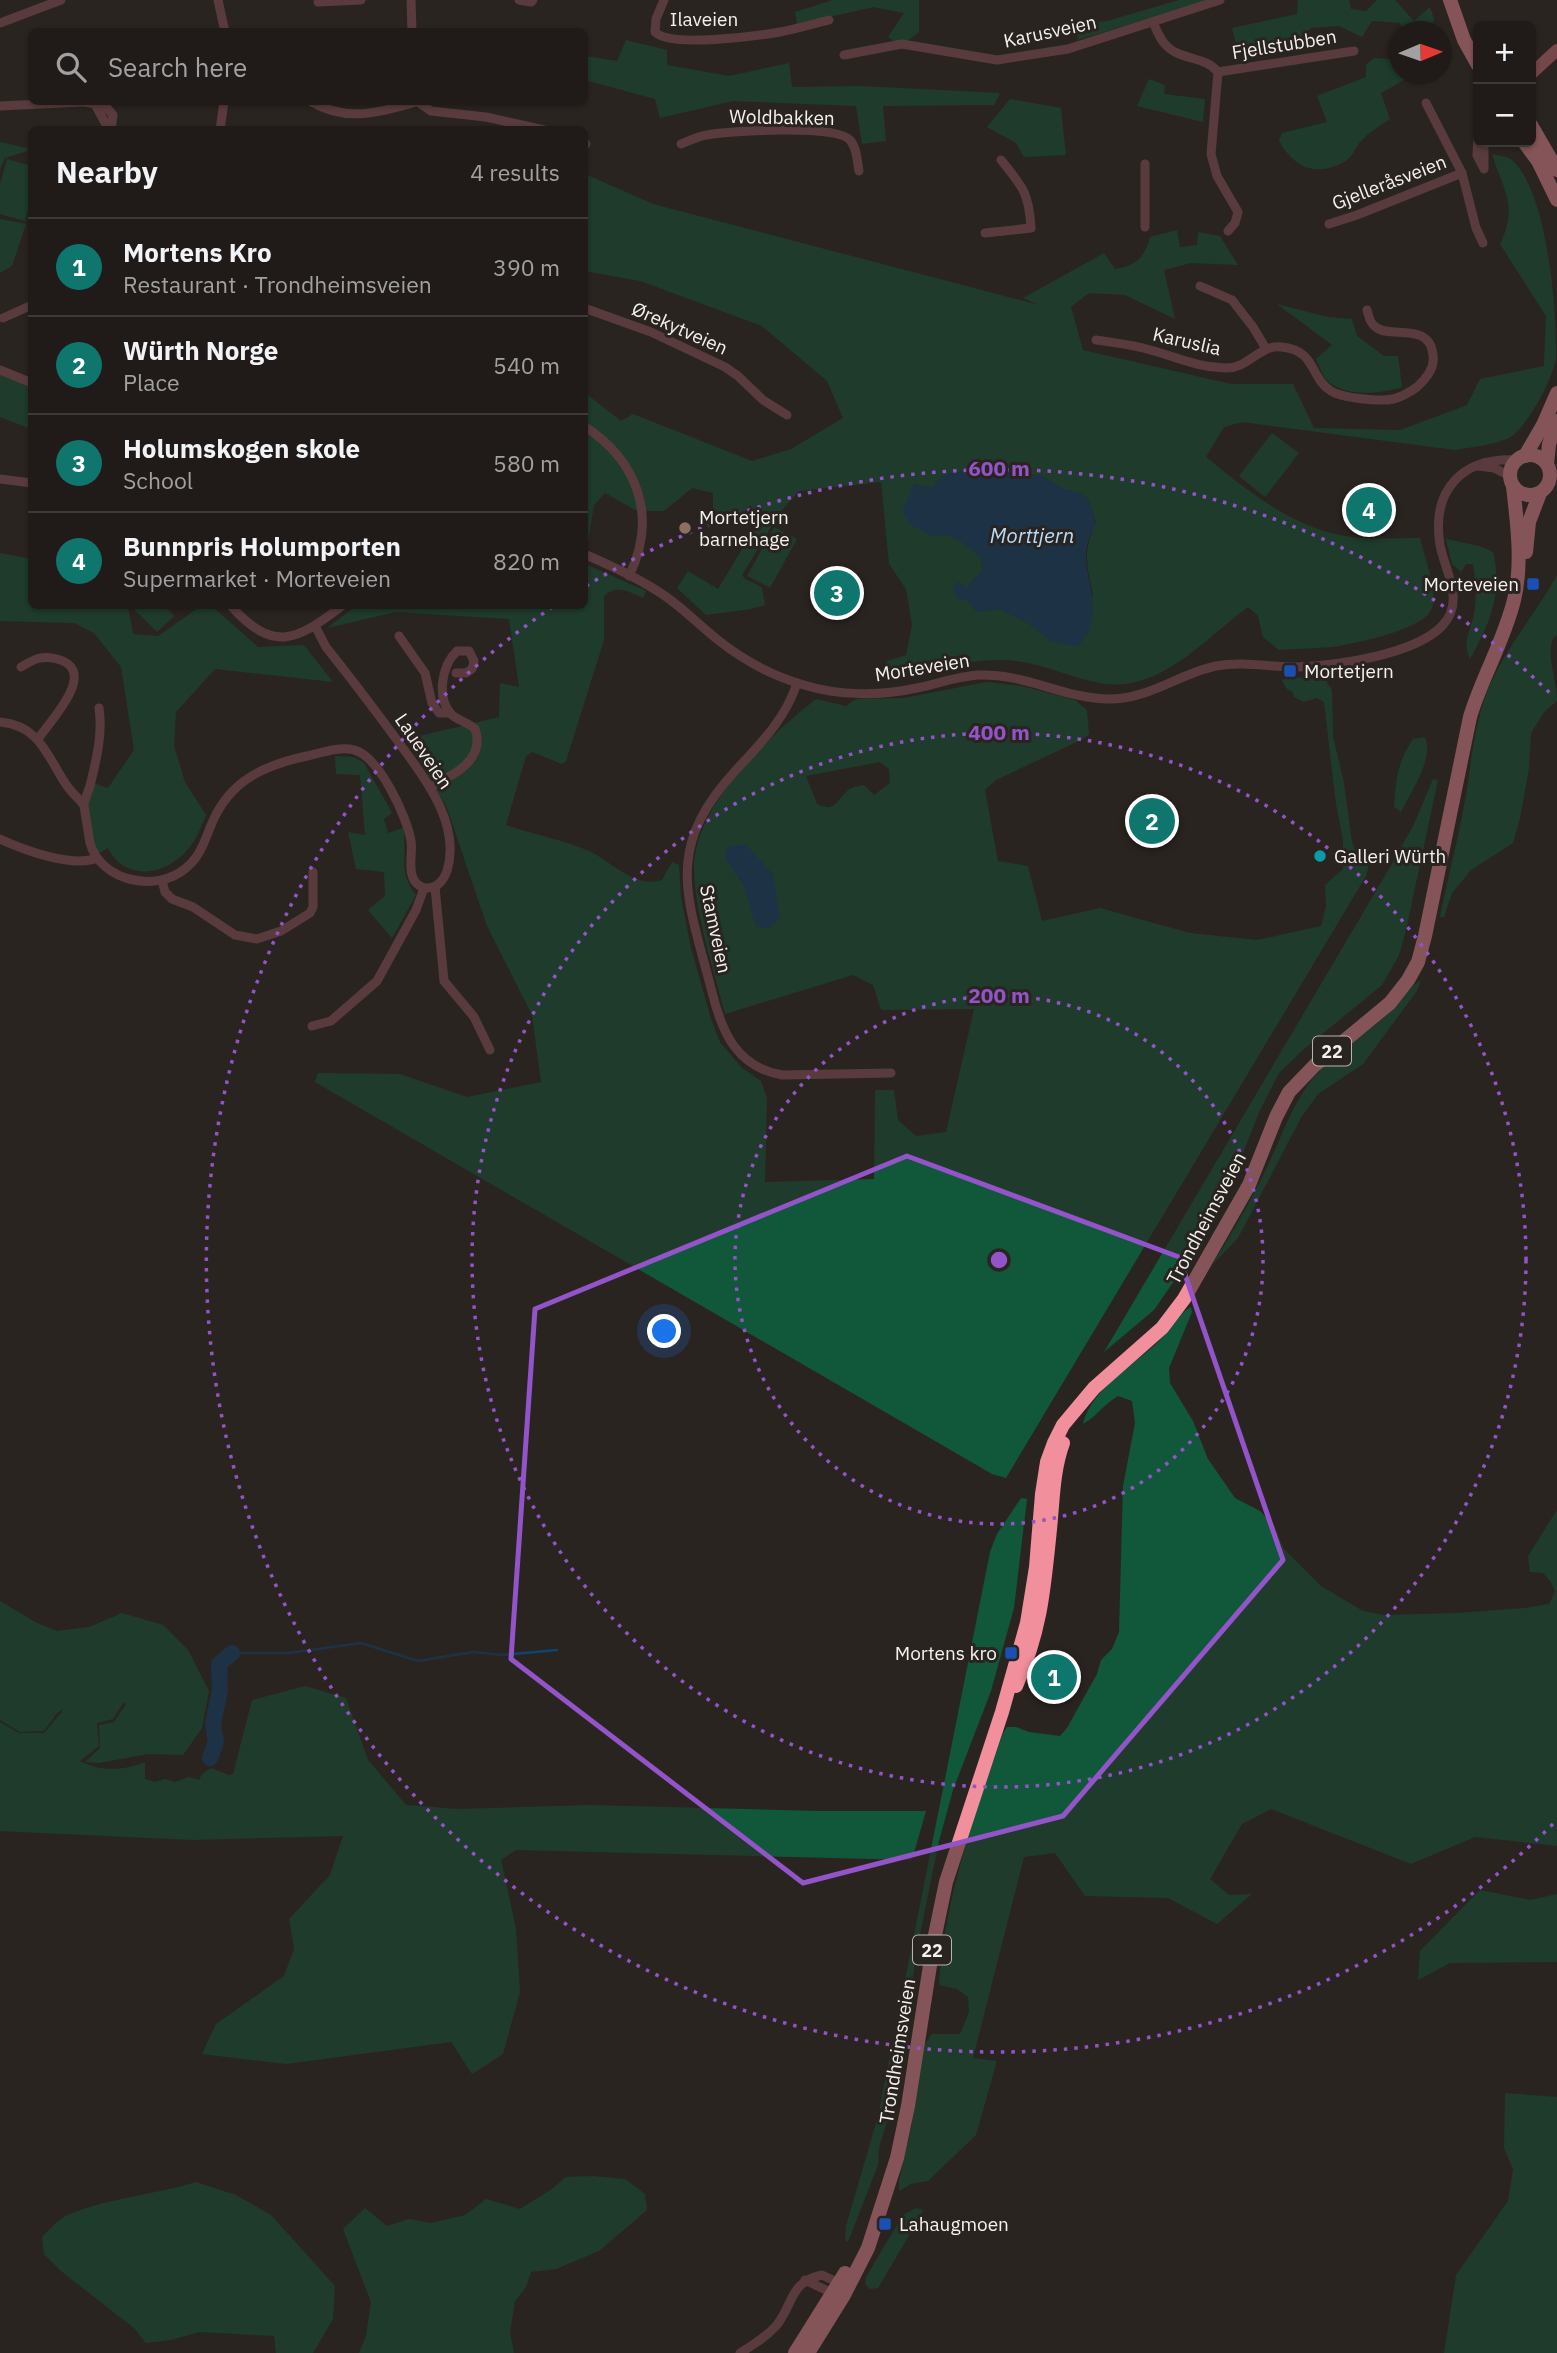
<!DOCTYPE html>
<meta charset="utf-8">
<style>
:root{--surface:#201b19;--page:#2d2826;--text:#f1f3f6;--muted:#a2a1a2;--line:#3d3938;--accent:#0f766e}
body{margin:0;font-family:"IBM Plex Sans",sans-serif;background:var(--page);color:var(--text)}
.controls{position:absolute;right:21px;top:21px;display:grid;overflow:hidden;border-radius:10px;box-shadow:0 2px 5px #0004}
.controls button{width:63px;height:63px;display:grid;place-items:center;padding:0;border:0;border-bottom:2px solid var(--line);background:var(--surface);color:var(--text);font:35px sans-serif}
.compass{position:absolute;left:1389px;top:21px;width:63px;height:63px;border-radius:50%;background:var(--surface);box-shadow:0 2px 5px #0004;rotate:88deg}
.you{position:absolute;left:665px;top:1332px;width:24px;height:24px;margin:-18px;border:5px solid #fff;border-radius:50%;background:#1a73e8;box-shadow:0 0 0 10px #1a73e833}
.badge{display:grid;place-items:center;width:46px;height:46px;border-radius:50%;background:var(--accent);color:#fff;font-size:23px;font-weight:700}
.pin{position:absolute;translate:-50% -50%;border:4px solid #fff;box-shadow:0 2px 7px #0006}
.list{margin:0;padding:0;list-style:none}
h2{display:flex;justify-content:space-between;align-items:center;height:91px;margin:0;padding:0 28px;font-size:30px}
h2 small{font-size:23px;font-weight:400;color:var(--muted)}
.list li{display:grid;grid-template-columns:46px 1fr auto;gap:21px;align-items:center;box-sizing:border-box;height:98px;padding:0 28px;border-top:2px solid var(--line)}
.list b{display:block;font-size:26px;white-space:nowrap}
.list p{margin:0;font-size:23px;white-space:nowrap;color:var(--muted)}
.list em{font-size:23px;font-style:normal;color:var(--muted)}
.icon{flex:none;width:38px;height:38px;fill:none;stroke:currentColor;stroke-width:2;stroke-linecap:round;stroke-linejoin:round}
.map{position:relative;flex:none;width:1557px;height:2353px;overflow:hidden}
.search{position:absolute;background:var(--surface);box-shadow:0 2px 5px #0004;left:28px;top:28px;width:560px;height:77px;display:flex;align-items:center;gap:18px;box-sizing:border-box;padding:0 24px;border-radius:10px;color:var(--muted);font-size:26px}
.panel{position:absolute;background:var(--surface);box-shadow:0 2px 5px #0004;left:28px;top:126px;width:560px;height:483px;border-radius:10px}
.map>svg:first-child{display:block}
.green{fill:#105839;fill-rule:evenodd}
.water{fill:#0f4471}
.lines{fill:none;stroke-linecap:round;stroke-linejoin:round}
.stream{stroke:#0f4471;stroke-width:2.5}
.river{stroke:#0f4471;stroke-width:16}
.street{stroke:#92575f;stroke-width:9}
.secondary{stroke:#d0717f;stroke-width:12}
.primary{stroke:#f28f9c;stroke-width:14}
.marked{fill:none;stroke:#9353c9;stroke-width:5;stroke-linejoin:round}
.ring{fill:none;stroke:#9353c9;stroke-width:3.5;stroke-dasharray:3.5 7}
.education-dot{fill:#8d6e63;stroke:#2a2421;stroke-width:2.5}
.transit-dot{fill:#1a4fb4;stroke:#2a2421;stroke-width:2.5}
.culture-dot{fill:#0f9aa8;stroke:#2a2421;stroke-width:2.5}
.labels{text-anchor:middle;dominant-baseline:central;stroke-width:6;stroke-linejoin:round;paint-order:stroke}
.shield{fill:#2a2421;stroke:#b8b4b1;stroke-width:2}
.shield-label{font-size:18px;font-weight:bold;fill:#f5f1ef}
.street-label{font-size:19px;fill:#f5f1ef;stroke:#2a2421}
.poi-label{font-size:19px;fill:#f5f1ef;stroke:#2a2421;text-anchor:start}
.water-label{font-size:21px;font-style:italic;fill:#b8dafb;stroke:#2a2421}
.centre{fill:#9353c9;stroke:#2a2421;stroke-width:3.5}
.ring-label{font-size:21px;text-anchor:middle;font-weight:bold;fill:#9353c9;stroke:#2a2421;stroke-width:6;stroke-linejoin:round;paint-order:stroke}
</style>
<div class="map">
<svg width="1557" height="2353" viewBox="0 0 1557 2353">
<rect width="100%" height="100%" fill="#2a2421"/>
<g class="green">
<polygon points="833,0 919,0 919,32 901,46 888,37 904,13 874,7 797,24 795,12"/>
<polygon points="1179,0 1209,0 1078,40 1075,24 1107,21"/>
<polygon points="1298,0 1349,0 1351,9 1366,11 1377,0 1395,0 1414,21 1430,7 1434,19 1431,31 1405,31 1400,23 1372,21 1362,37 1339,26 1311,28 1300,39 1237,48 1232,28 1297,14"/>
<polygon points="626,40 667,50 667,65 729,76 789,63 792,87 860,86 1000,93 994,105 883,106 886,141 862,144 856,106 733,101 660,118 655,99 585,80 585,56 617,61"/>
<path d="M1399,49L1400,74H1415L1381,93L1390,119C1380,126 1368,133 1360,142C1355,148 1353,156 1347,160C1318,178 1295,169 1279,141L1282,133L1327,122L1317,96L1366,77V65L1374,58L1391,59Z"/>
<polygon points="1149,79 1165,85 1164,94 1205,99 1203,122 1137,106"/>
<polygon points="1010,99 1061,108 1066,155 1024,157 1016,143 987,127"/>
<polygon points="0,142 31,149 31,150 5,158 0,170"/>
<path d="M1492,154C1499,156 1507,156 1512,160C1548,192 1557,313 1556,358C1551,383 1533,414 1516,433C1505,444 1471,447 1455,450L1242,422L1224,427L1206,457C1247,490 1291,527 1345,536C1368,540 1396,538 1420,538C1424,556 1438,591 1432,608C1425,629 1360,642 1339,646C1319,649 1298,648 1279,650L1263,637L1258,616L1248,607C1204,639 1160,694 1100,683C1067,677 1036,660 1001,660C960,659 920,675 879,677L887,661L906,655L912,625L906,589L889,564L881,482L799,491L781,511L742,575L745,579L762,587L765,605L751,609L706,615L677,588L688,571L718,589L762,516L750,506L734,522L713,517V493L692,488L664,511H637L605,493L594,505L588,542L585,541L584,392L621,421L633,414L752,461L791,449L843,418L827,381L762,326L640,281L585,271V174L653,204L1039,305L1023,298L1104,253L1115,269C1136,266 1145,257 1150,237L1177,230L1180,247L1197,245L1198,232L1220,236L1238,265L1191,263L1164,270L1175,319L1125,295L1089,293L1071,307L1083,350L1231,384H1293L1314,428L1400,430L1467,405L1480,379L1544,366L1546,316L1500,244C1519,206 1503,190 1492,154ZM1006,464L1025,476L1040,475L1064,489L1083,494L1089,501L1096,522C1082,553 1087,564 1093,595L1051,641L1028,623L1000,609L977,612L968,601L957,582L967,588L982,570L981,558L961,540L942,533L914,484L932,488L942,477L953,473Z"/>
<polygon points="7,159 31,166 31,197 25,221 0,214 0,184"/>
<polygon points="0,219 26,224 12,266 0,273"/>
<path d="M1277,304L1328,317L1352,319L1357,336L1384,356H1398L1402,387C1381,394 1343,398 1326,379C1322,374 1319,365 1316,359L1332,345Z"/>
<polygon points="0,373 31,387 31,429 0,417"/>
<polygon points="1272,433 1299,453 1265,497 1239,476"/>
<polygon points="774,527 797,539 770,588 747,576"/>
<path d="M1446,539L1479,546L1493,552C1503,593 1490,623 1470,659C1462,641 1470,632 1474,615C1477,598 1476,580 1473,564H1466L1461,572L1452,564Z"/>
<path d="M0,553L31,559L32,606H128L133,634L158,636L201,606H212L258,647L304,645L333,682L215,669L176,712L174,746L185,782L206,815C202,824 198,836 192,844C171,874 127,885 108,848L96,855L87,809L93,783L108,788L134,750L121,667L94,633L74,623L0,621Z"/>
<path d="M585,564L646,591L643,598C630,592 616,584 604,596V640L566,761L562,764L532,752L526,756L506,825C532,834 564,840 589,851C612,862 635,889 662,880L672,862L679,865L681,897L691,948L711,1019L720,1042L742,1068L761,1081L767,1098L765,1182L874,1179L875,1090H894L898,1120L916,1136L946,1132L974,1009L881,1010L873,985L853,975L725,1014C714,972 696,916 694,873C691,807 768,737 816,699L846,706L856,699L903,698L987,682L1022,686L1075,700L1087,710L1089,734L1083,739L996,780L985,790L998,861L1028,866L1042,921L1100,908L1190,933L1257,940L1321,926L1326,906L1325,885L1343,869V840L1336,804L1324,702L1317,698L1303,702L1294,697L1292,691L1287,689L1282,681L1288,676L1326,681L1332,690L1333,736L1344,783L1352,842L1358,857L1369,865L1366,876L1006,1478L992,1474L315,1082L318,1073L400,1074L467,1097L541,1082L532,1015L487,926L447,808L407,739L499,717L500,683L519,687L509,619L396,612L327,628L356,606H584ZM880,762L889,769L890,783L874,795L864,785C860,786 856,786 852,788C838,794 838,815 817,804L806,776ZM725,858L780,919L756,925L744,886Z"/>
<path d="M1557,575V635L1553,638C1546,658 1557,679 1557,701L1545,711L1531,733L1529,768L1520,818L1513,843L1471,870L1452,893L1444,917H1440C1448,876 1459,836 1466,795C1471,762 1474,728 1486,695C1502,651 1535,616 1557,575Z"/>
<polygon points="131,606 165,606 174,616 157,632"/>
<path d="M1425,737C1434,760 1411,791 1401,812L1394,807C1396,779 1397,763 1413,739Z"/>
<path d="M335,756L354,757L364,763L392,813L384,819L388,833L403,828C408,856 397,871 416,895L392,938L368,910L385,896L384,872L356,869L348,832L365,835L360,775L336,774Z"/>
<polygon points="1433,779 1438,780 1406,930 1399,955 1382,985 1304,1049 1279,1073 1260,1110 1237,1168 1194,1252 1154,1310 1104,1352 1393,862 1414,824"/>
<path d="M1421,980L1417,991L1363,1064L1318,1094L1302,1116L1238,1238L1212,1265C1232,1233 1251,1201 1267,1167C1280,1140 1290,1110 1308,1085C1328,1058 1358,1040 1383,1018C1397,1006 1406,989 1421,980Z"/>
<path d="M1191,1307L1192,1312L1169,1368L1170,1383L1193,1421L1208,1459L1235,1498L1260,1511L1274,1526L1284,1549L1321,1586L1363,1611L1384,1615L1457,1613L1525,1608L1549,1604L1555,1592L1551,1582L1543,1573L1530,1572L1528,1556L1557,1510V1846L1475,1837L1411,1864L1271,1809L1242,1824L1210,1879L1229,1895L1252,1894L1217,1924L1168,1898L1085,1896L1055,1853L1024,1857L973,2058L997,2061L976,2135L928,2181L911,2184L899,2191V2180L912,2124L924,2045L932,2034H960L969,2012L968,1997L957,1989L939,1985C945,1897 974,1816 1003,1733L1007,1727H1016L1029,1732L1060,1736L1067,1728L1097,1674L1101,1660L1112,1649L1119,1632L1123,1486L1135,1423L1132,1401L1118,1396C1104,1404 1097,1416 1083,1424C1091,1388 1137,1364 1161,1339C1171,1329 1178,1313 1191,1307Z"/>
<polygon points="1021,1498 1027,1499 1014,1608 991,1691 953,1790 939,1841 918,1944 899,2068 892,2103 879,2148 878,2165 848,2242 845,2240 846,2226 878,2116 990,1552 997,1534"/>
<path d="M0,1601L35,1622L57,1631L89,1627L122,1613L163,1625L188,1650L209,1691L202,1728L183,1755L148,1754L99,1763L85,1762L100,1748L99,1725L114,1722L126,1704L123,1703L113,1719L97,1723L99,1746L80,1761C101,1772 123,1771 145,1762V1779L155,1782L165,1779L175,1782L189,1777L199,1780L202,1774L211,1768L229,1775L233,1774L252,1700L305,1686L346,1698L368,1760L406,1805L458,1809L589,1805L818,1811H926L912,1860L516,1850L501,1860L516,1929L520,1992L503,2054L472,2074L451,2042L286,2064L202,2054L216,2024L284,1976L294,1949L289,1919L330,1875L343,1836L192,1840L0,1831V1722L19,1733H44L64,1709L57,1713L44,1731L20,1732L0,1720Z"/>
<polygon points="1480,1890 1530,1900 1557,1894 1557,1962 1450,1963 1418,1980 1420,1951"/>
<polygon points="1505,2093 1557,2097 1557,2353 1444,2353 1456,2275 1508,2201 1513,2169 1504,2148"/>
<polygon points="593,2176 625,2179 645,2194 647,2210 599,2251 556,2269 531,2272 526,2287 515,2301 510,2332 514,2353 359,2353 366,2336 371,2302 343,2229 365,2208 387,2226 409,2219 431,2223 465,2215 486,2199 520,2209 552,2189 566,2177"/>
<path d="M196,2182L236,2195L271,2215L335,2286L333,2319L313,2353H276L274,2336L199,2332L171,2340L146,2343L135,2329L61,2271L44,2254L42,2237C48,2231 55,2223 62,2218C98,2199 155,2195 196,2182Z"/>
<polygon points="916,2208 923,2210 921,2215 878,2288 870,2289 865,2284 866,2277 903,2215"/>
</g>
<g class="water">
<path d="M1007,464L1025,476L1040,475L1064,489L1083,494L1089,501L1096,523C1091,533 1086,542 1086,554C1086,589 1107,615 1077,647L1051,641L1028,623L1000,609L977,612L968,601L957,599L953,588L957,582L968,587L982,570L981,558C967,546 952,530 933,537L911,525L902,512L914,484L932,488L942,477L953,473Z"/>
<polygon points="745,844 773,874 780,919 767,929 756,926 744,886 725,858 727,848"/>
</g>
<g class="lines">
<polyline class="stream" points="232,1653 288,1653 361,1643 418,1661 473,1652 502,1655 557,1650"/>
<polyline class="river" points="210,1758 216,1742 213,1723 220,1690 219,1664 232,1653"/>
<g class="street">
<polyline points="218,0 225,32"/>
<polyline points="411,0 412,32"/>
<polyline points="519,0 531,2 533,0"/>
<path d="M664,0L656,19L655,32C670,48 757,36 780,32C796,29 813,24 829,20"/>
<polyline points="318,2 361,0"/>
<path d="M1153,22C1156,29 1159,37 1164,43C1178,61 1204,55 1218,72L1211,154L1217,176L1238,212L1235,223L1228,231"/>
<polyline points="0,23 61,0"/>
<polyline points="844,55 902,44 997,60 1068,49 1220,0"/>
<polyline points="1218,72 1354,51"/>
<polyline points="85,102 95,104 109,130"/>
<polyline points="102,102 113,115 111,130"/>
<path d="M312,102C346,122 379,113 416,102"/>
<polyline points="418,102 431,111 486,117 544,130"/>
<polyline points="1426,103 1462,173 1476,228 1483,243"/>
<polyline points="0,106 84,102"/>
<polyline points="220,130 224,102"/>
<polyline points="1478,135 1477,155 1484,169"/>
<polyline points="1484,142 1484,167"/>
<polyline points="584,144 586,144"/>
<path d="M681,144C689,141 698,136 707,135C730,131 835,124 850,140C857,148 857,160 859,171"/>
<polyline points="1145,164 1145,227"/>
<polyline points="1329,224 1357,215 1462,173"/>
<path d="M985,233L1031,228C1029,193 1023,187 1001,160"/>
<polyline points="1200,286 1232,300 1253,327 1265,347"/>
<polyline points="584,308 651,332 725,367 738,376 763,400 787,415"/>
<polyline points="3,318 32,305"/>
<path d="M1096,340C1111,342 1127,344 1143,348C1172,355 1194,367 1225,368C1249,369 1259,344 1282,347C1317,351 1309,377 1331,391C1342,398 1380,402 1393,399C1402,397 1410,392 1417,387C1426,379 1435,367 1433,355C1430,322 1391,338 1377,328C1370,324 1369,317 1367,310"/>
<polyline points="0,370 32,383"/>
<path d="M584,426C638,461 658,517 629,576"/>
<polyline points="1478,466 1494,468 1510,476"/>
<polyline points="0,479 32,483"/>
<path d="M584,554C612,566 641,579 665,596C684,609 700,626 718,640C743,660 773,676 804,685C839,696 881,696 917,688C937,684 958,676 979,675C1023,673 1063,698 1107,699C1148,700 1178,674 1216,666C1243,661 1269,667 1296,667C1335,666 1414,655 1442,626C1466,601 1445,572 1440,545C1431,489 1463,457 1517,460"/>
<path d="M231,606C274,654 297,640 342,606"/>
<polyline points="399,636 425,673 432,703 439,713 450,713"/>
<path d="M21,667C34,659 42,655 57,659C100,670 51,720 38,739"/>
<path d="M797,683C786,718 761,743 736,770C662,850 688,898 712,992C722,1033 737,1067 782,1075L891,1073"/>
<path d="M99,708C103,734 96,761 90,786C88,792 84,801 84,806C86,818 88,831 90,843C101,882 157,893 186,868C201,856 205,839 212,823C230,780 265,765 307,756C321,753 340,746 354,750C379,756 407,817 411,841C413,853 408,866 413,878C415,883 419,886 424,888C436,889 443,882 447,871C462,821 421,774 394,736C372,706 349,676 326,647L315,626"/>
<path d="M0,722C40,726 46,754 65,783C70,791 77,797 83,804"/>
<path d="M430,787C452,776 486,760 475,729C468,722 458,721 451,714C436,697 442,665 457,651H469L474,661L472,669L466,673H456"/>
<path d="M0,839C24,850 72,868 97,858"/>
<polyline points="162,880 165,892 172,899 193,907 235,935 257,939 281,931 310,913 313,907 313,872"/>
<polyline points="435,887 444,981 474,1017 490,1050"/>
<polyline points="312,1026 331,1021 377,981 416,910 424,888"/>
<polyline points="805,2280 834,2294"/>
<path d="M740,2353C753,2345 766,2337 776,2326C794,2304 789,2282 822,2275L841,2284"/>
</g>
<polyline class="secondary" points="1531,74 1557,50"/>
<g class="primary">
<polyline points="1450,0 1464,40 1478,65"/>
<polyline points="1531,125 1557,170"/>
<polyline points="1524,142 1538,161 1557,200"/>
<circle cx="1530" cy="475" r="20"/>
<polyline points="1525,456 1543,425 1557,393"/>
<polyline points="1547,464 1549,444 1557,421"/>
<polyline points="1526,552 1529,522 1540,493"/>
<path d="M1016,1686C1041,1631 1044,1588 1050,1529C1053,1500 1053,1470 1063,1443"/>
<polyline points="795,2353 845,2273"/>
<path d="M808,2353L844,2295L868,2248L897,2158L908,2106L934,1940L946,1882L1002,1712L1027,1623L1036,1567L1042,1494L1047,1462L1054,1443L1063,1425L1094,1388L1162,1328L1184,1299L1249,1185L1276,1117L1289,1092L1315,1065L1390,1003L1408,980L1418,962L1425,936L1470,717C1482,677 1504,641 1514,600C1523,563 1517,523 1513,486"/>
</g>
</g>
<path d="M0 0H1557V2353H0ZM907,1156L1179,1257L1283,1560L1063,1816L803,1883L511,1659L535,1309Z" fill="#2a2421" fill-opacity=".55" fill-rule="evenodd"/>
<path class="marked" d="M907,1156L1179,1257L1283,1560L1063,1816L803,1883L511,1659L535,1309Z"/>
<g class="ring">
<circle cx="999" cy="1260" r="264"/>
<circle cx="999" cy="1260" r="527"/>
<path d="M1553 1824A791 791 0 1 1 551 608M586 586A791 791 0 0 1 1553 696"/>
</g>
<circle class="education-dot" cx="685" cy="528" r="7"/>
<g class="transit-dot">
<rect x="1526" y="577" width="14" height="14" rx="3.5"/>
<rect x="1283" y="664" width="14" height="14" rx="3.5"/>
<rect x="1004" y="1646" width="14" height="14" rx="3.5"/>
<rect x="878" y="2217" width="14" height="14" rx="3.5"/>
</g>
<circle class="culture-dot" cx="1320" cy="856" r="7"/>
<g class="labels">
<g class="shield">
<rect x="1313" y="1036.5" width="38" height="29" rx="5"/>
<rect x="913" y="1935.5" width="38" height="29" rx="5"/>
</g>
<g class="shield-label">
<text x="1332" y="1051">22</text>
<text x="932" y="1950">22</text>
</g>
<g class="street-label">
<text x="704" y="19">Ilaveien</text>
<text transform="translate(1050 31) rotate(-12)">Karusveien</text>
<text transform="translate(1284 44) rotate(-9)">Fjellstubben</text>
<text transform="translate(782 117) rotate(1)">Woldbakken</text>
<text transform="translate(1389 182) rotate(-21)">Gjelleråsveien</text>
<text transform="translate(680 328) rotate(24)">Ørekytveien</text>
<text transform="translate(1187 341) rotate(13)">Karuslia</text>
<text transform="translate(922 667) rotate(-9)">Morteveien</text>
<text transform="translate(424 751) rotate(56)">Laueveien</text>
<text transform="translate(716 929) rotate(78)">Stamveien</text>
<text transform="translate(1206 1218) rotate(-62)">Trondheimsveien</text>
<text transform="translate(897 2051) rotate(-81)">Trondheimsveien</text>
</g>
<g class="poi-label">
<text x="699" y="517">Mortetjern<tspan x="699" dy="22">barnehage</tspan></text>
<text x="1519" y="584" text-anchor="end">Morteveien</text>
<text x="1304" y="671">Mortetjern</text>
<text x="1334" y="856">Galleri Würth</text>
<text x="997" y="1653" text-anchor="end">Mortens kro</text>
<text x="899" y="2224">Lahaugmoen</text>
</g>
<g class="water-label">
<text x="1032" y="535">Morttjern</text>
</g>
</g>
<circle cx="999" cy="1260" r="10" class="centre"/>
<g class="ring-label">
<text x="999" y="476">600 m</text>
<text x="999" y="740">400 m</text>
<text x="999" y="1003">200 m</text>
</g>
</svg>
<div class="controls">
<button>+</button>
<button>−</button>
</div>
<svg class="compass" viewBox="-18 -18 36 36"><path d="M0-13l5 13h-10z" fill="#e53935"/><path d="M0 13l5-13h-10z" fill="#a2a1a2"/></svg>
<div class="you"></div>
<div class="pin badge" style="left:1054px;top:1677px">1</div>
<div class="pin badge" style="left:1152px;top:821px">2</div>
<div class="pin badge" style="left:837px;top:593px">3</div>
<div class="pin badge" style="left:1369px;top:510px">4</div>
<div class="search"><svg class="icon" aria-label="search" viewBox="0 0 24 24"><circle cx="10" cy="10" r="6"/><path d="M15 15l6 6"/></svg>Search here</div>
<section class="panel">
<h2>Nearby<small>4 results</small></h2>
<ul class="list">
<li><span class="badge">1</span><div><b>Mortens Kro</b><p>Restaurant · Trondheimsveien</p></div><em>390 m</em></li>
<li><span class="badge">2</span><div><b>Würth Norge</b><p>Place</p></div><em>540 m</em></li>
<li><span class="badge">3</span><div><b>Holumskogen skole</b><p>School</p></div><em>580 m</em></li>
<li><span class="badge">4</span><div><b>Bunnpris Holumporten</b><p>Supermarket · Morteveien</p></div><em>820 m</em></li>
</ul>
</section>
</div>
